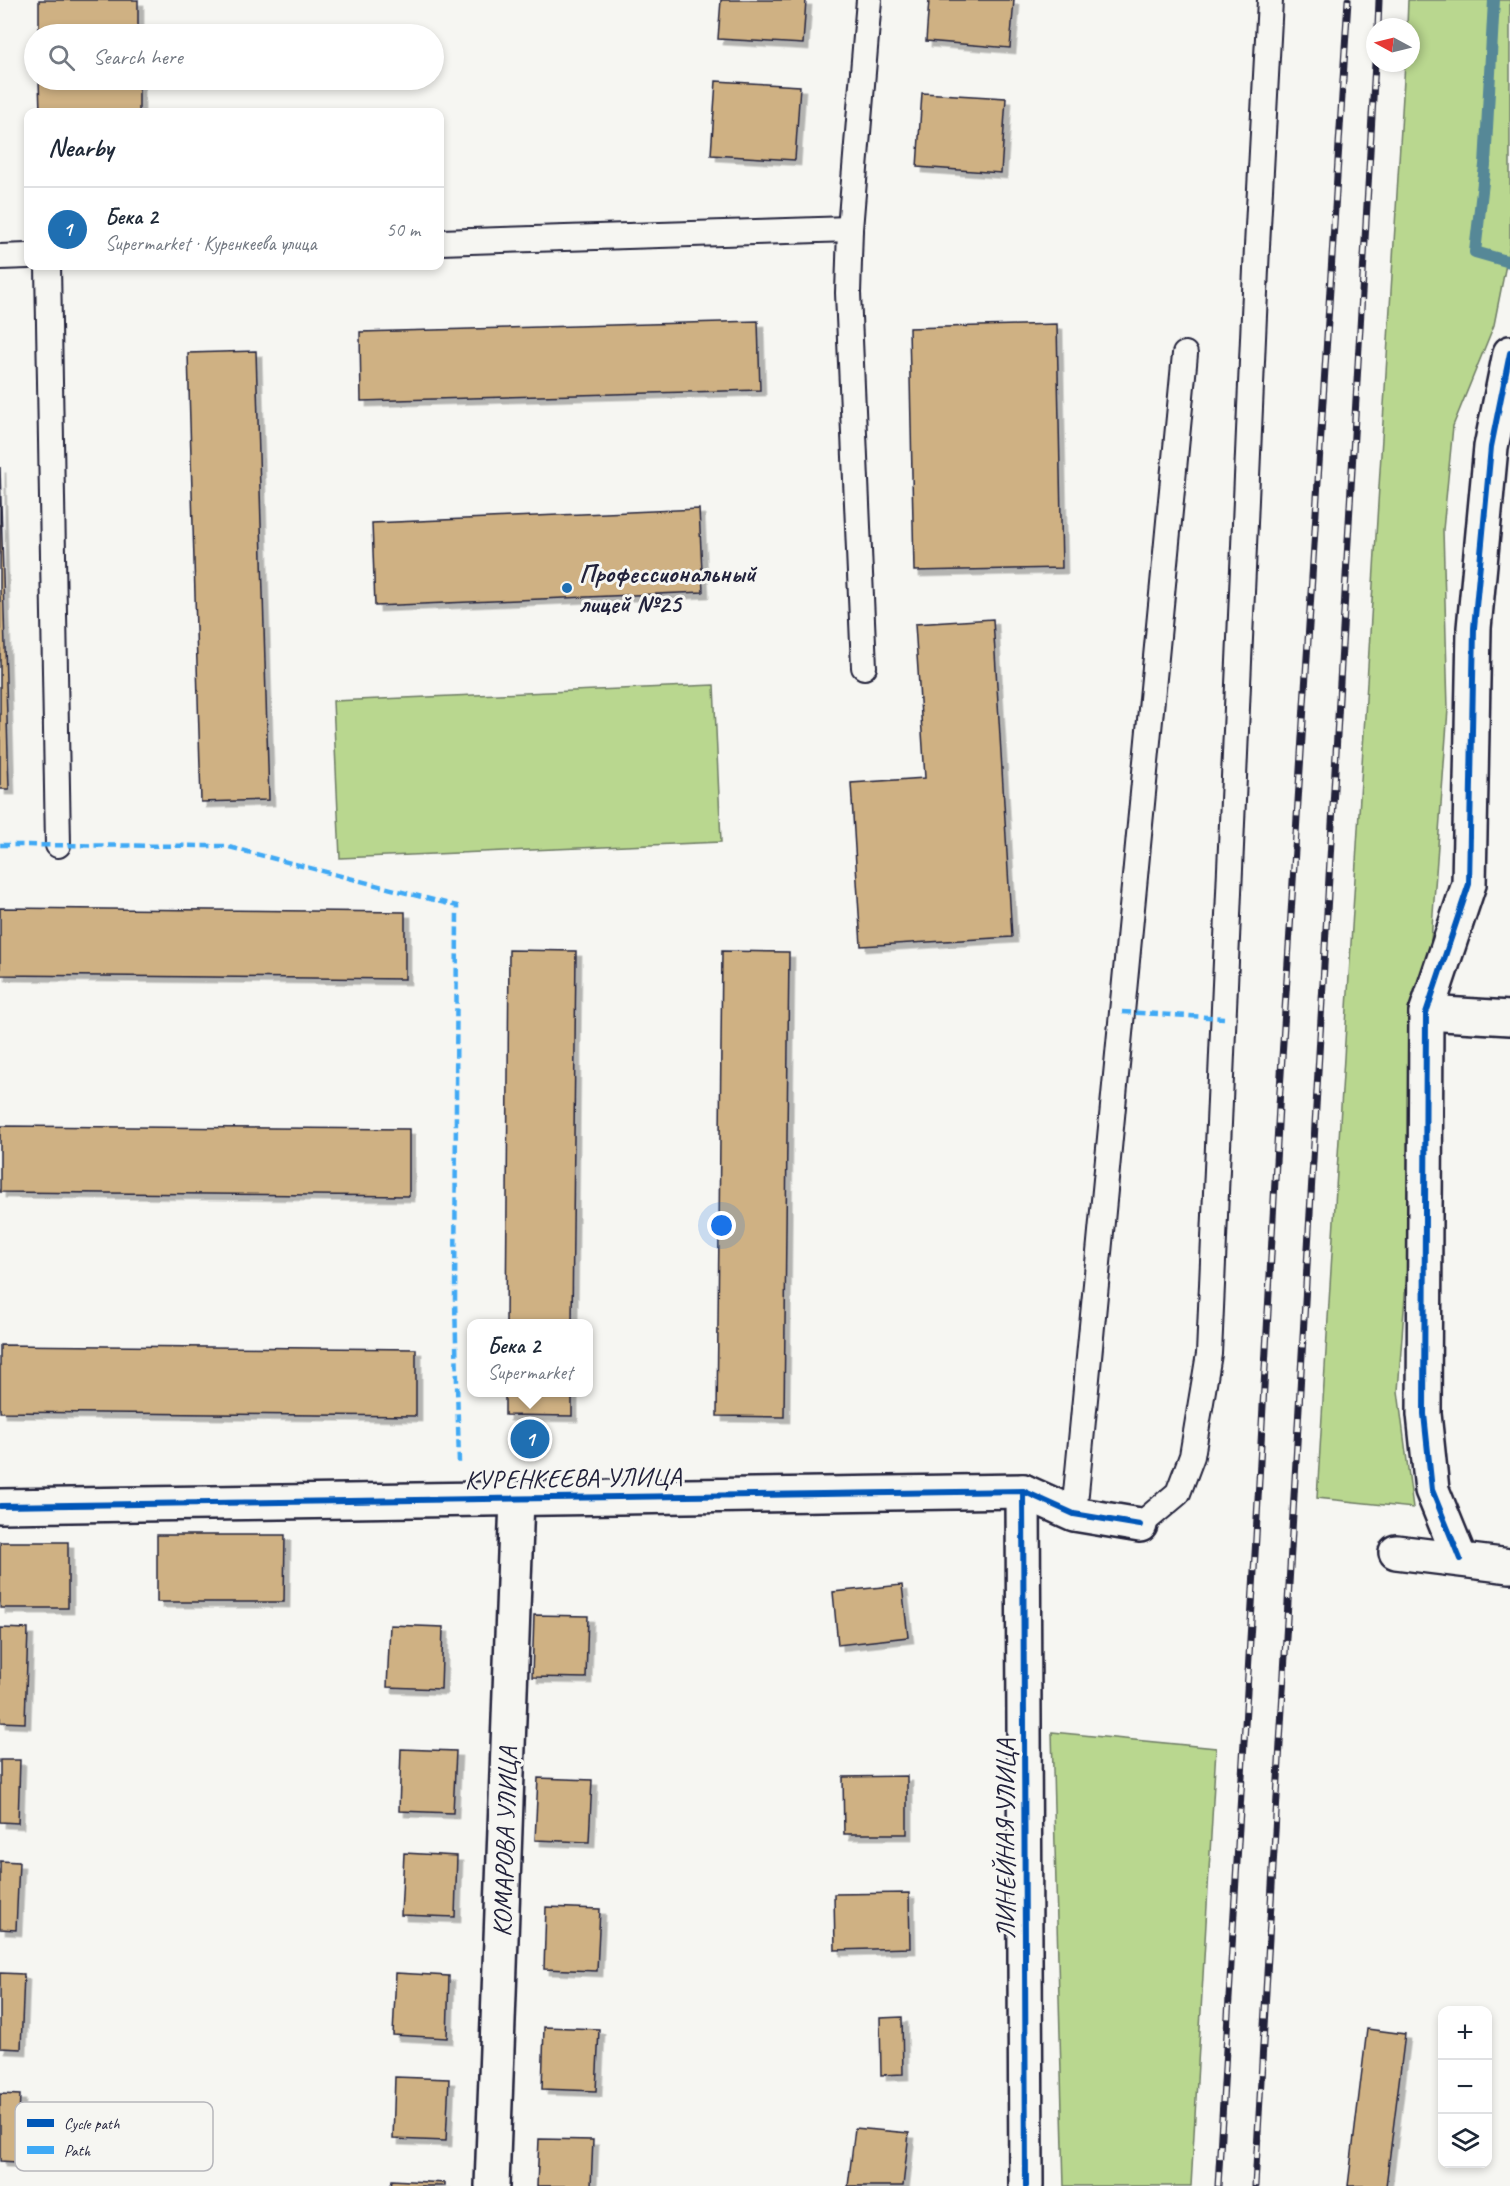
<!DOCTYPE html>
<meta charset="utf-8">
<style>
:root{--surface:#fff;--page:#f6f6f7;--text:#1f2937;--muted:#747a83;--line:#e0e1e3;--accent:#1f6fb2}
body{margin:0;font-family:Caveat,sans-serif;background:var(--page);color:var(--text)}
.controls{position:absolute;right:18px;bottom:18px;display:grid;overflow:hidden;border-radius:12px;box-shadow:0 3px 9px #0003}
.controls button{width:54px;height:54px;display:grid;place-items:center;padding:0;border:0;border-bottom:2px solid var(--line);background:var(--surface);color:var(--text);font:30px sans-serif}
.compass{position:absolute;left:1366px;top:18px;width:54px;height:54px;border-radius:50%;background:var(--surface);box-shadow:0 3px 9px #0003;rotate:277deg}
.you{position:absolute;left:722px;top:1226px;width:21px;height:21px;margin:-15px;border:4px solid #fff;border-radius:50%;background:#1a73e8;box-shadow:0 0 0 9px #1a73e833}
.badge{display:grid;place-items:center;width:39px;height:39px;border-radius:50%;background:var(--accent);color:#fff;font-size:20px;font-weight:700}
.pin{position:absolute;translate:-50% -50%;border:3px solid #fff;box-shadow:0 2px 6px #0006}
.popup{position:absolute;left:467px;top:1319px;width:126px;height:78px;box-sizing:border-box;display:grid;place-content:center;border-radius:12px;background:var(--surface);filter:drop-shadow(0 2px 4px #0005);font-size:20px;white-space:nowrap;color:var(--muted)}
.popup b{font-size:22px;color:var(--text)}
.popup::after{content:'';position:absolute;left:50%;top:100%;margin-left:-12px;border:12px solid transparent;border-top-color:var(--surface)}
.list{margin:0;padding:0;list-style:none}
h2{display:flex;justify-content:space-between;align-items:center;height:78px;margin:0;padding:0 24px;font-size:26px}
h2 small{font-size:20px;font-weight:400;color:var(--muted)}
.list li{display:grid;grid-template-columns:39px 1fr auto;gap:18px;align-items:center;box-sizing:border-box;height:84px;padding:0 24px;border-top:2px solid var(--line)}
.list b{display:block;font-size:22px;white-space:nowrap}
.list p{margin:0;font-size:20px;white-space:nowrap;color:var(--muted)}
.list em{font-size:20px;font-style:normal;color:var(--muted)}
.icon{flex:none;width:33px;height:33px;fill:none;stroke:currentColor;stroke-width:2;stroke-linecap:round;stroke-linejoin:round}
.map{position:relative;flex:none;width:1510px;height:2186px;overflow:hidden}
.search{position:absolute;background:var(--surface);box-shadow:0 3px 9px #0003;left:24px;top:24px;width:420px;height:66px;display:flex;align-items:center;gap:15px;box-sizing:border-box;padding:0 21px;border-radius:33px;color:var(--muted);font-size:22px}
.panel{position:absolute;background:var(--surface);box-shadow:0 3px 9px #0003;left:24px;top:108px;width:420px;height:162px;border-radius:12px}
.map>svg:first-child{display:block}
.green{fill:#b9d78f;stroke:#6e7c65;stroke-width:1.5}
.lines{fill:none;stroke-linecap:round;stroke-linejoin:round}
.stream{stroke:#578897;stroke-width:12}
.building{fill:#cfb183;stroke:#22223b;stroke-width:1.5;filter:url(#shadow)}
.service-casing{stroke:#22223b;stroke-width:28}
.minor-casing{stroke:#22223b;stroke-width:38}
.service{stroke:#f6f6f2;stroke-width:24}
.minor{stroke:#f6f6f2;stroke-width:33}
.rail-casing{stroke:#22223b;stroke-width:7}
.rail{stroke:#f6f6f2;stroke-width:4.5;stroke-dasharray:14;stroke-linecap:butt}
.quiet{stroke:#3fa9f5;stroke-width:4.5;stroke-dasharray:9 4.5;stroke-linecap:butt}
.cycleway-casing{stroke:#f6f6f2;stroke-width:10}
.cycleway{stroke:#0057b8;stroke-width:6}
.poi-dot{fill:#1f6fb2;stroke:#f6f6f2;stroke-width:2}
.labels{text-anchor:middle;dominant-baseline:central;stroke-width:6;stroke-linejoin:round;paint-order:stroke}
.poi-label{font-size:26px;font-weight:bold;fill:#22223b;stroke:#f6f6f2;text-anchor:start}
.street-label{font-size:26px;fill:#22223b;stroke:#f6f6f2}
.key{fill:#f6f6f2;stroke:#b6b6bb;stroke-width:1.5}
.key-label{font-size:16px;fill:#22223b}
</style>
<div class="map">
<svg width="1510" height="2186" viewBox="0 0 1510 2186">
<defs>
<filter id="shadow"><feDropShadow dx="5.5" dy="5.5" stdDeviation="0" flood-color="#0004"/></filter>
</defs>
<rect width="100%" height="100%" fill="#f6f6f2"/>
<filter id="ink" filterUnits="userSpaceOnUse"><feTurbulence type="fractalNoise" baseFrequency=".0167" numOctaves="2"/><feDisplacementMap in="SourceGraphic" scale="12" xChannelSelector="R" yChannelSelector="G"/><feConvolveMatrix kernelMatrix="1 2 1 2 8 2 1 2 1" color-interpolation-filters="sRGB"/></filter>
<g filter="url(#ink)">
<g class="green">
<polygon points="1408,0 1510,0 1510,244 1494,325 1453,426 1443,530 1448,709 1398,1391 1413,1508 1317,1498 1405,63 1411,63 1411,27 1407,27"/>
<polygon points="714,685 721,842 340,858 333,701"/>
<polygon points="1052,1732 1216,1748 1191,2186 1064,2186"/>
</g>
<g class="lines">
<polyline class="stream" points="1494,0 1485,165 1475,252 1510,262"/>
</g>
<g class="building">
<rect x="39" y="0" width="99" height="34"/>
<polygon points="721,0 806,0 803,44 718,39"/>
<polygon points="929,0 1014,0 1010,48 926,41"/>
<polygon points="39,80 139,80 139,112 40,112"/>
<polygon points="716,81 800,86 795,160 711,155"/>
<polygon points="922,93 1006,98 1001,173 917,167"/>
<polygon points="758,321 760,390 361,401 360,332"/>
<polygon points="1057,324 1062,568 914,571 909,328"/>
<polygon points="256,351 269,800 201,802 188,353"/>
<polygon points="0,467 9,789 0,789"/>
<polygon points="699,509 703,592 375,606 372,523"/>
<polygon points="993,619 1012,937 861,946 851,783 925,778 915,624"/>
<polygon points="0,908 405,912 405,979 0,975"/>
<polygon points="509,950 576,951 572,1324 506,1324"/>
<polygon points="722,951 789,952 784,1417 717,1416"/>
<polygon points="0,1126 409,1129 409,1196 0,1192"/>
<polygon points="0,1345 416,1349 416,1416 0,1412"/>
<polygon points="505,1392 572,1392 572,1416 505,1415"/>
<polygon points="157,1535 285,1535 284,1602 157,1602"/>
<rect x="0" y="1542" width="68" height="66"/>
<polygon points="902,1585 908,1637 838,1645 833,1592"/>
<polygon points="534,1615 588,1616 586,1678 532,1677"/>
<polygon points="390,1625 443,1627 441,1689 387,1687"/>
<polygon points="0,1628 28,1629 25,1723 0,1722"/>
<polygon points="401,1749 456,1751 453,1813 399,1811"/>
<polygon points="0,1760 20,1760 18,1823 0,1822"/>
<polygon points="907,1776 907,1834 844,1834 843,1777"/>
<polygon points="538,1778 592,1780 589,1842 535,1840"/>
<polygon points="404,1853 457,1856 455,1917 401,1915"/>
<polygon points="0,1861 19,1862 16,1930 0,1929"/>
<polygon points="909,1893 910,1948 835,1950 834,1894"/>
<polygon points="546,1907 600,1909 597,1971 544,1969"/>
<polygon points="0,1973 24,1974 21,2049 0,2048"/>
<polygon points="396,1973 449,1976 447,2038 393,2035"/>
<polygon points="902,2017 903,2074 881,2075 880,2018"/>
<polygon points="544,2027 599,2029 596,2091 542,2089"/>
<polygon points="1367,2029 1405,2034 1386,2186 1348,2186"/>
<polygon points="395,2077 449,2079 446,2141 393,2139"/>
<polygon points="0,2094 20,2095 17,2162 0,2161"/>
<polygon points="855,2128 909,2133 903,2186 848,2186"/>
<polygon points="539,2139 593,2140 591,2186 537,2186"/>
<polygon points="392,2180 445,2183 445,2186 391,2186"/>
</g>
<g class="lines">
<g class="service-casing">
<g id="service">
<polyline points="440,242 850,229"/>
<polyline points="0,257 28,256"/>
<polyline points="48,266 58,845"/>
<polyline points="864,667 848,293 850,229 869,0"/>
<polyline points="1074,1514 1185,354"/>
<polyline points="1140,1525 1178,1493 1192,1456 1209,1354 1257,246 1270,0"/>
</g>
</g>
<g class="minor-casing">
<g id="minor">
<polyline points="1426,1013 1510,1018"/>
<polyline points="1023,1491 1026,2186"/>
<polyline points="0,1506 1023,1491 1074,1514 1140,1525"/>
<polyline points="1396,1552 1510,1566"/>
<polyline points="1460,1559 1432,1490 1424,1414 1426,1013 1469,884 1474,628 1491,447 1510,353"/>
<polyline points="492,2186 517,1499"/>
</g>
</g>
<use href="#service" class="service"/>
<use href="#minor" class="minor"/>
<g class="rail-casing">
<g id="rail">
<polyline points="1378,27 1379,0"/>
<polyline points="1218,2186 1256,1537 1279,1106 1348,0"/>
<polyline points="1255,2186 1375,63"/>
</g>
</g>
<use href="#rail" class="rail"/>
<g class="quiet">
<polyline points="0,845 225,846 457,906 455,1301 459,1464"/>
<polyline points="1122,1012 1224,1018"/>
</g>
<g class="cycleway-casing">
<g id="cycleway">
<polyline points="1023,1491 1026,2186"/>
<polyline points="0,1506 1023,1491 1074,1514 1140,1525"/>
<polyline points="1460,1559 1432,1490 1424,1414 1426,1013 1469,884 1474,628 1491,447 1510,353"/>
</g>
</g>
<use href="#cycleway" class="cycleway"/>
</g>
</g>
<circle class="poi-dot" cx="567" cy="588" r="6"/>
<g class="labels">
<g class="poi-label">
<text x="579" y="573">Профессиональный<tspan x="579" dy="30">лицей №25</tspan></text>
</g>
<g class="street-label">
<text transform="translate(573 1478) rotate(-1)">КУРЕНКЕЕВА УЛИЦА</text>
<text transform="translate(1005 1839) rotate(-90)">ЛИНЕЙНАЯ УЛИЦА</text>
<text transform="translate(505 1842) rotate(-88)">КОМАРОВА УЛИЦА</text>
</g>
</g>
<rect x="15" y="2102" width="198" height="69" rx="9" class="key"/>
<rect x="27" y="2119" width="27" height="8" fill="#0057b8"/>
<rect x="27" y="2146" width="27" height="8" fill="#3fa9f5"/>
<g class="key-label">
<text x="64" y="2129">Cycle path</text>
<text x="64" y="2156">Path</text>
</g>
</svg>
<div class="controls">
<button>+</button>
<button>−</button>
<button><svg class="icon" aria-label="layers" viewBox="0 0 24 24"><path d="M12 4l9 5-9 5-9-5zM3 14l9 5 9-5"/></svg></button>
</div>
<svg class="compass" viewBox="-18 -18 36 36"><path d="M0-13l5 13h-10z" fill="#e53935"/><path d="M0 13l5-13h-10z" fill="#747a83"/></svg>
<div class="you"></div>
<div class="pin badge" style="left:530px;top:1439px">1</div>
<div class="popup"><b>Бека 2</b>Supermarket</div>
<div class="search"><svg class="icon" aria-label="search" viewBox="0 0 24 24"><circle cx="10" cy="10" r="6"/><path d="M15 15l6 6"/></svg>Search here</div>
<section class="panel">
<h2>Nearby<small></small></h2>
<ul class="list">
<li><span class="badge">1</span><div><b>Бека 2</b><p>Supermarket · Куренкеева улица</p></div><em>50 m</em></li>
</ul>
</section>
</div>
